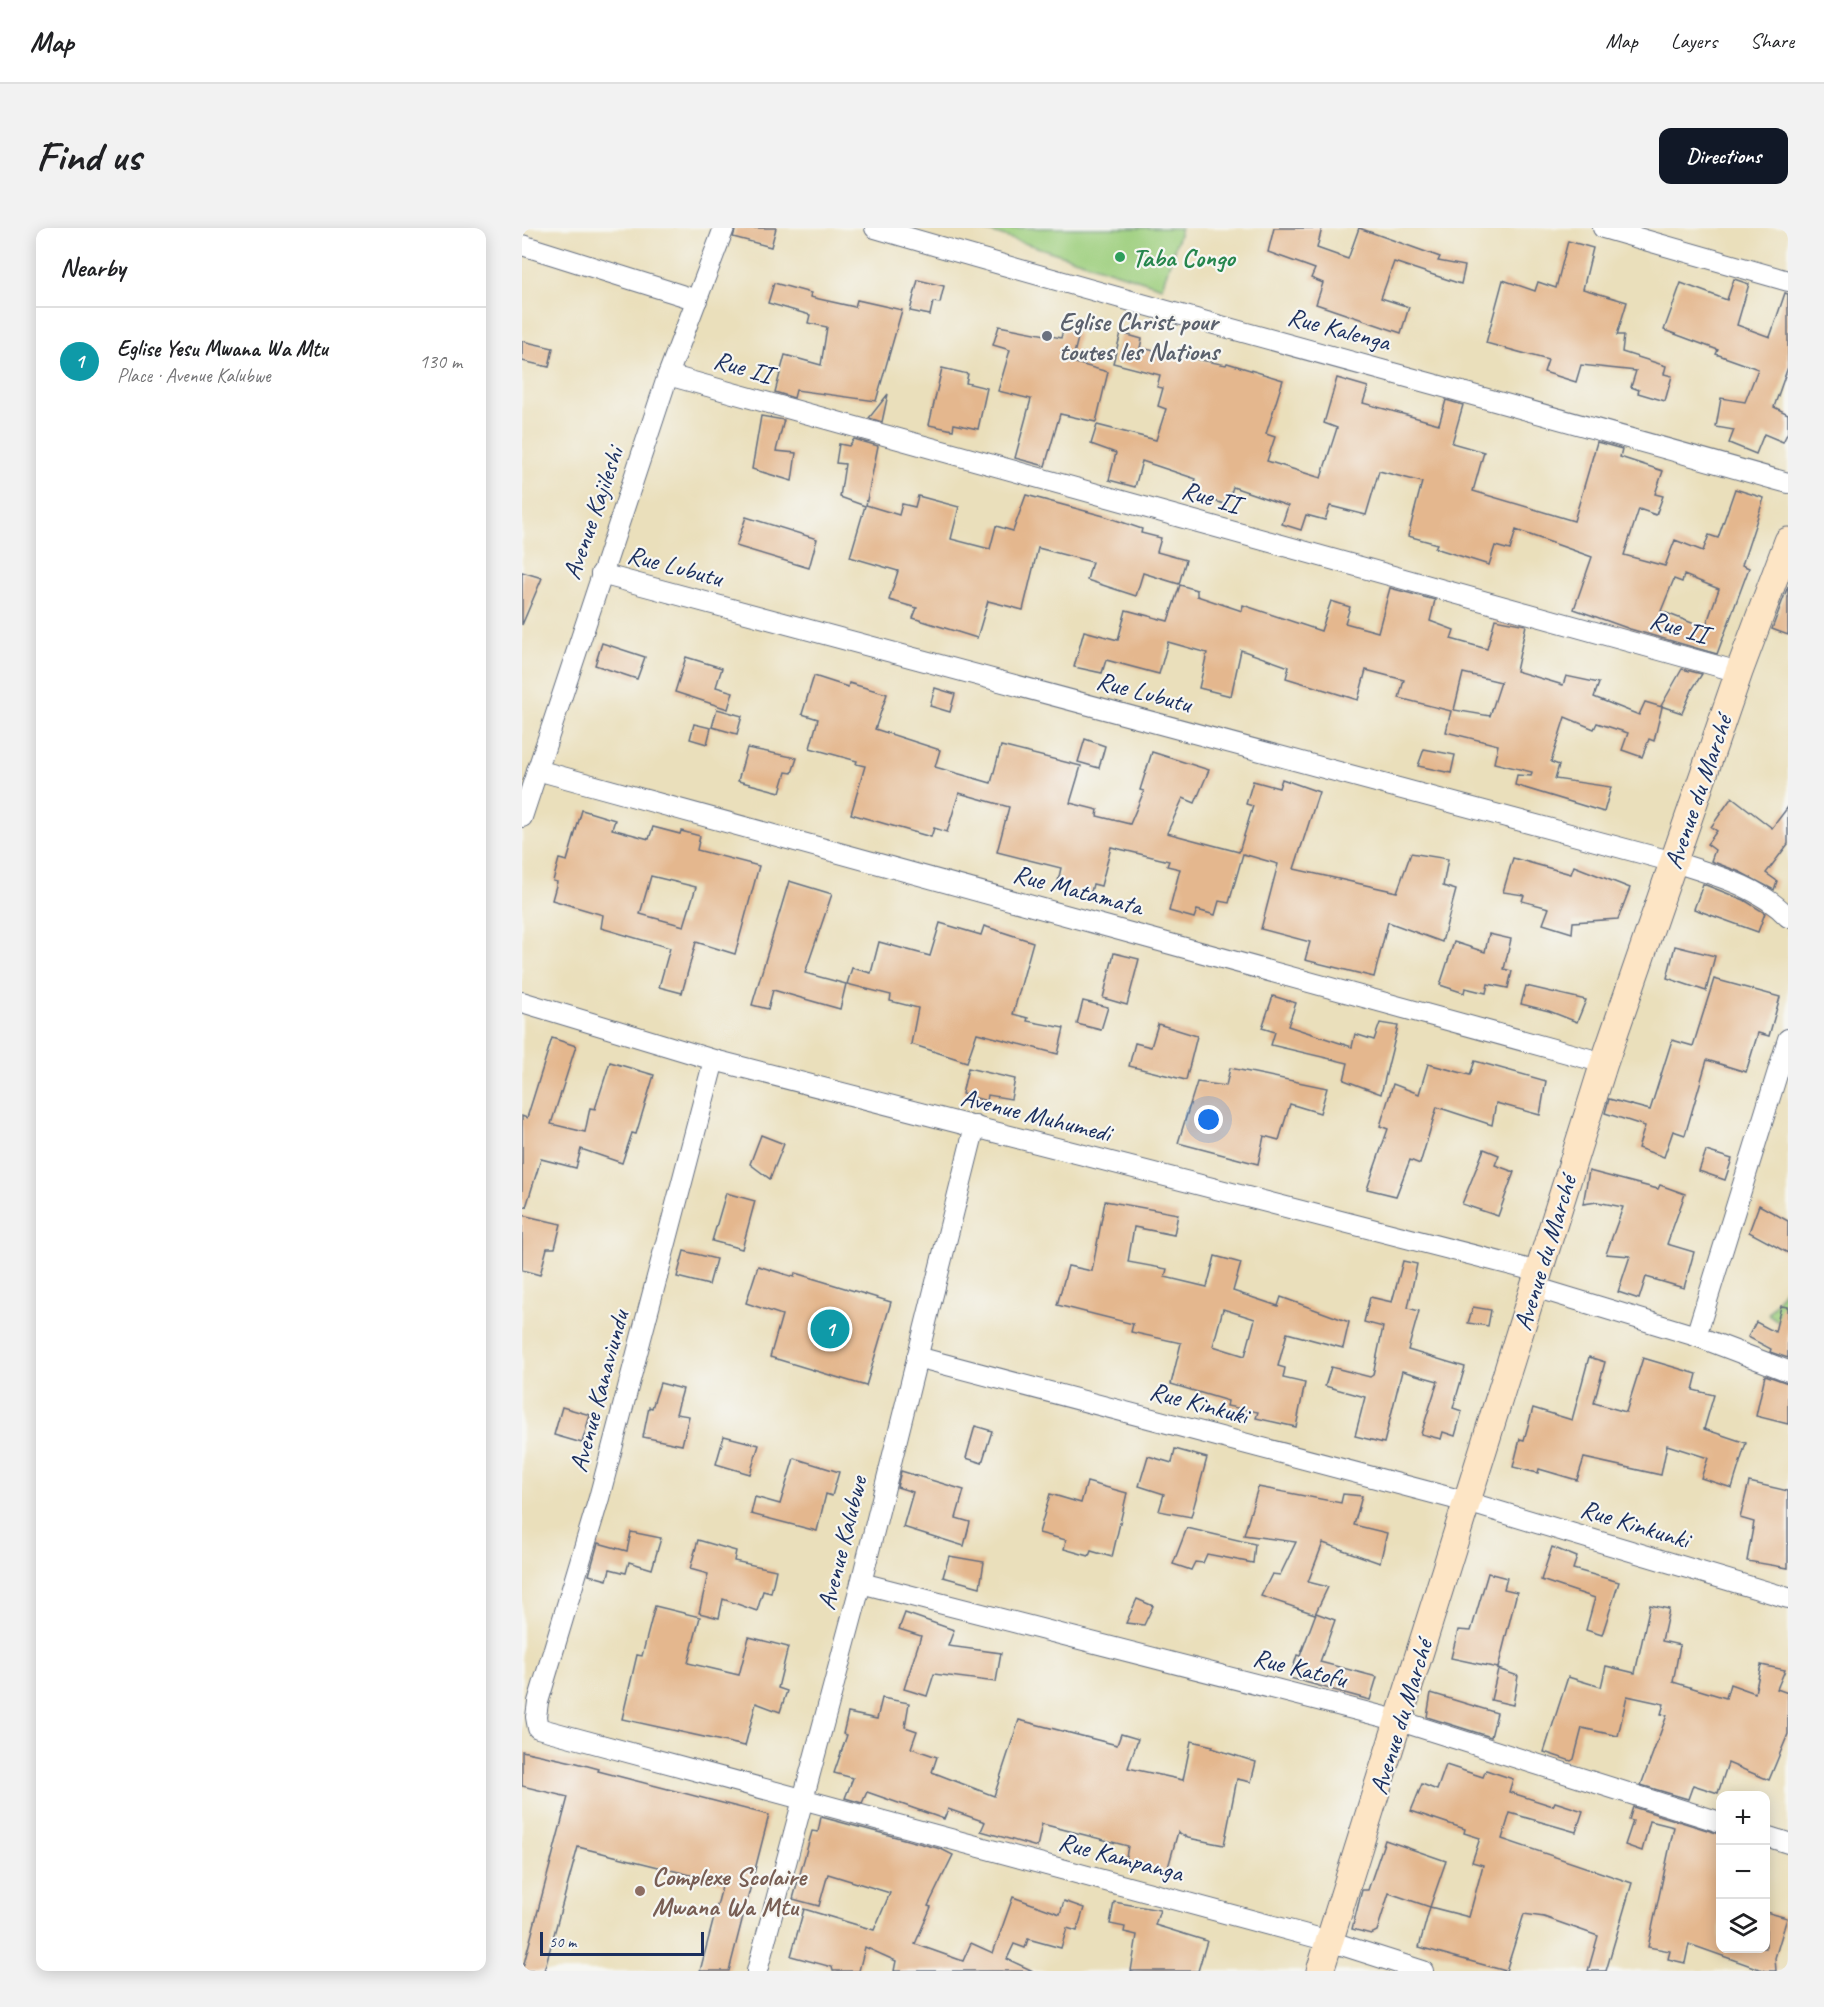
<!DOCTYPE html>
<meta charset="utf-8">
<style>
:root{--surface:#fff;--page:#f2f2f2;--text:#202124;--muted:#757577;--line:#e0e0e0;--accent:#111827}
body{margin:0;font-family:Caveat,sans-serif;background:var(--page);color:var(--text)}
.controls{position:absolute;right:18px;bottom:18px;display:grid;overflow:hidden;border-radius:12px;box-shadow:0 3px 15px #0003}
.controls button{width:54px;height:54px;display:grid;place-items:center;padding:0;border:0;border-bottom:2px solid var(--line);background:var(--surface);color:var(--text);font:30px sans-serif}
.scale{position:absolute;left:18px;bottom:15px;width:164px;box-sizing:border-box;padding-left:6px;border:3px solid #1b2f5e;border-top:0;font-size:16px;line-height:21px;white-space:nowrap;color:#1b2f5e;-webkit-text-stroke:4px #f6f6f2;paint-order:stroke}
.you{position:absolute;left:687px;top:892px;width:21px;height:21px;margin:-15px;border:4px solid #fff;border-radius:50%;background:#1a73e8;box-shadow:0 0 0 9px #1a73e833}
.badge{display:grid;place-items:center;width:39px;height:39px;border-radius:50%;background:var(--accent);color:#fff;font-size:20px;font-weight:700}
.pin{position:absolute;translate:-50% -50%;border:3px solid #fff;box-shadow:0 2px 6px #0006}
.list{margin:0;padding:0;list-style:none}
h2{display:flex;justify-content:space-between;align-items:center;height:78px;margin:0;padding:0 24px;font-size:26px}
h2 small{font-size:20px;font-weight:400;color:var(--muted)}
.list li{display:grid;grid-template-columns:39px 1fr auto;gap:18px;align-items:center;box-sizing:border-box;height:108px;padding:0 24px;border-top:2px solid var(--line)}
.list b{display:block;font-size:22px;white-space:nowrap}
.list p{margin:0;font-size:20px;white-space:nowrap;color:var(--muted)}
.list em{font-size:20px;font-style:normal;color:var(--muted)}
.icon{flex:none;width:33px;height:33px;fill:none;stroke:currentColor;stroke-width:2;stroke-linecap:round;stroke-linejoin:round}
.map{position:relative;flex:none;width:1266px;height:1743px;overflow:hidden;border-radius:12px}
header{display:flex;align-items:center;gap:36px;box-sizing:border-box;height:84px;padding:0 30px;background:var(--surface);border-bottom:2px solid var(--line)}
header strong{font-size:28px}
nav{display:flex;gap:33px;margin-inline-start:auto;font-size:21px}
.intro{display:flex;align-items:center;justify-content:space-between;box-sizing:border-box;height:144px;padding:0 36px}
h1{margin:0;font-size:42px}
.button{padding:15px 27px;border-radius:12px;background:var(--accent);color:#fff;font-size:21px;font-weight:700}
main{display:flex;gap:36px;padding:0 36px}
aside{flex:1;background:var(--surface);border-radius:12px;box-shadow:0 3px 15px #0003}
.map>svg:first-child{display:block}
.green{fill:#9ecf7e;stroke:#5c7f6e;stroke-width:1.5}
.building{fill:#e4b78e;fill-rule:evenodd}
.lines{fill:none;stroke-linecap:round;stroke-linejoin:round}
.street-casing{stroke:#636d7f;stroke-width:22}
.secondary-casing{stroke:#636d7f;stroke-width:29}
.street{stroke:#fff;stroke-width:20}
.secondary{stroke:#fde5c5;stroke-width:27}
.leisure-dot{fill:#2e9e5b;stroke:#f6f6f2;stroke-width:2}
.worship-dot{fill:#6b7280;stroke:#f6f6f2;stroke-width:2}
.education-dot{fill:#8d6e63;stroke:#f6f6f2;stroke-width:2}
.labels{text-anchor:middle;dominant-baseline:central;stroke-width:4.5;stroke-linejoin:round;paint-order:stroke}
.leisure-label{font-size:26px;font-weight:bold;fill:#27864d;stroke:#f6f6f2;text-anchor:start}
.worship-label{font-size:26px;font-weight:bold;fill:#5b616d;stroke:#f6f6f2;text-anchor:start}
.street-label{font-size:26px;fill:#1b2f5e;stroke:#f6f6f2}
.education-label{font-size:26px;font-weight:bold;fill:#785e54;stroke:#f6f6f2;text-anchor:start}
</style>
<header>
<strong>Map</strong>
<nav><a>Map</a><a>Layers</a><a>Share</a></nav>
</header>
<div class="intro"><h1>Find us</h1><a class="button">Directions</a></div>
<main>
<aside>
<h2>Nearby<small></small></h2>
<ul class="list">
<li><span class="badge" style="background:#0f9aa8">1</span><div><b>Eglise Yesu Mwana Wa Mtu</b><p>Place · Avenue Kalubwe</p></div><em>130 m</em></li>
</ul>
</aside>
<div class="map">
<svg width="1266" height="1743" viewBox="0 0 1266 1743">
<rect width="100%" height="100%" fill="#f6f6f2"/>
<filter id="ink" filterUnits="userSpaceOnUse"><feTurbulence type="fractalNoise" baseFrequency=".0167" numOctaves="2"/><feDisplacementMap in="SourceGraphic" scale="12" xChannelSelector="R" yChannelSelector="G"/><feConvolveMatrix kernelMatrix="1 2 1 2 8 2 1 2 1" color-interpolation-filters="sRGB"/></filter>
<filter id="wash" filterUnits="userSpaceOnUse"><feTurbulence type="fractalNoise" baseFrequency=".008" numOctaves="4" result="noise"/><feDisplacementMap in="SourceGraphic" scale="24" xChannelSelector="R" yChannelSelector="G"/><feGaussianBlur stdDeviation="1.35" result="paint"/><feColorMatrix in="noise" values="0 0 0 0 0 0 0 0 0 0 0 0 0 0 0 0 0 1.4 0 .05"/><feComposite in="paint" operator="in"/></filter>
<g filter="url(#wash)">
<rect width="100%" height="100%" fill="#eadfbb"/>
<g class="green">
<polygon points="455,0 659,0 640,59"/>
<polygon points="1266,1056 1266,1100 1246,1086"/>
</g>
<g id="blocks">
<g class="building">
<polygon points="214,0 254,0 249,19 211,9"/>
<polygon points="752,0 800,0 795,20 826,31 837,0 918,29 916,33 943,38 939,56 872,34 859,70 887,79 879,105 794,76 801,55 789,50 793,41 746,24"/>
<polygon points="1046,13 1071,20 1061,61 1105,74 1095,107 1102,107 1100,124 1144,138 1142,146 1150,148 1143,173 1116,165 1117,162 1109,159 1114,143 1059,137 1054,154 1022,144 1026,132 964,115 981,52 1013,63 1016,54 1034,60"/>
<polygon points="1212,51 1227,56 1215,97 1248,109 1263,65 1266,66 1266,139 1252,179 1266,186 1266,204 1261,214 1242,206 1234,226 1207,215 1212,202 1194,199 1199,170 1223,174 1236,141 1194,126 1196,122 1142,102 1159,55 1205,72"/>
<polygon points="396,52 422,58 418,75 411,74 408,87 388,83"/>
<polygon points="252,55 289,65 288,69 333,79 335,72 380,82 354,173 274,162 272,170 253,164 263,127 299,137 305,99 286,95 288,87 246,75"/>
<polygon points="477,98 539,110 541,102 557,106 550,134 586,144 574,194 538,186 523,238 493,230 509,171 476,163 488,122 471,117"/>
<path d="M599,105L620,111L618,120L704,137L705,135L761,152L744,206L753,209L745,233L799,250L815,200L802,195L815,150L846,159L841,175L917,196L924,172L941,177L930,215L962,224L951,263L1052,293L1075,214L1100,221L1098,229L1141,243L1133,266L1141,268L1134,287L1117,281L1102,327L1143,338L1153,312L1181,323L1187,307L1196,310L1213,261L1242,270L1220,337L1227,340L1195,426L1108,401L1052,381L1070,329L994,302L988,322L973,318L967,337L913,320L915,316L886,308L900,254L857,243L844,287L808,278L803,292L784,287L779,302L760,296L766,278L711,259L705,277L669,265L674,251L620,233L613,259L587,252L594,225L569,216L575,197L634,212L644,181L636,178L641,160L635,159L638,147L591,135ZM1162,347L1197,361L1183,400L1139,383L1152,351L1160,354Z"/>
<polygon points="0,113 31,120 27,139 0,133"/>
<polygon points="420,140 446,146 444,155 465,160 456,201 432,196 431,202 407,197"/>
<polygon points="366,166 360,194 347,190"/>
<polygon points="239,188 262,192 254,223 274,225 270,253 230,241"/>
<polygon points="332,211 356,218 344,277 377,287 380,276 393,279 396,268 437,279 429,311 468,321 474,298 491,303 504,267 582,288 620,301 619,305 639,310 635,324 664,332 657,356 621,345 614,368 565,352 570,334 516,320 501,382 466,373 455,410 391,390 395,380 367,372 376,343 328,329 343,278 318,269 323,236 314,235 317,216 327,218"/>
<polygon points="224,289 295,311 287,340 214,318"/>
<polygon points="0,344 20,350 0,397"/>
<path d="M658,357L675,362V368L720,383L721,377L799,403L809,373L828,379L823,395L856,404L868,360L913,372L908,393L932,402L929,411L965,421L973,391L1004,397L994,443L1041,457L1044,448L1077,455L1072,469L1117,487L1123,474L1140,479L1132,513L1127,511L1120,529L1100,522L1106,505L1075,495L1072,501L1043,489L1029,534L1037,537L1033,551L1089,559L1082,584L993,557L995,547L1009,548L1010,544L972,535L976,517L924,504L929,483L877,470L882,452L844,442L836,472L764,450L767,439L719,422L709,468L677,460L685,425L646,414L637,446L584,432L580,445L552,439L562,403L596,412L604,382L646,393ZM941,445L979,454L968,488L932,482Z"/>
<polygon points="1266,358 1266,407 1250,401"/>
<polygon points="80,415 123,429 115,451 73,437"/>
<polygon points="164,429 200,440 194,459 211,464 206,481 153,464"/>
<polygon points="1160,441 1180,446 1171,460 1160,485 1139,478"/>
<polygon points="292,448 326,459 327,455 365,466 353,501 418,522 413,539 469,555 479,518 559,538 548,575 576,582 575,588 608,596 622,563 618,562 630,524 687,542 673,575 661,570 645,605 717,624 731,578 724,576 731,553 757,560 760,551 797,564 772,641 875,664 889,625 926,631 921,658 934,662 920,714 866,694 852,749 783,732 788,714 739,701 756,636 721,626 707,675 697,673 693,687 675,682 672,690 647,683 658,641 645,638 647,633 589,619 579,658 571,656 569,664 535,658 539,640 475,624 487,579 437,565 425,604 412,600 409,609 329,586 343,538 334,536 335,533 288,520 296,491 280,486"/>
<polygon points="413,460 433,466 428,484 408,478"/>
<polygon points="195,481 220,488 215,506 190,499"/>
<polygon points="172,496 189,500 185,516 168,511"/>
<polygon points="563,511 583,518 577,540 556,534"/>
<polygon points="225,520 275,530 270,545 264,544 258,564 216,553"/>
<polygon points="902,521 933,527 929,545 896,538"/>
<polygon points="1210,569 1250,600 1266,579 1266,616 1244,645 1255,653 1252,662 1218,644 1189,633 1193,622 1185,616 1195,603 1189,599"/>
<path d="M60,582L93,592L90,601L127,611L131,599L158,606L159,603L178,608L175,622L237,638L213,726L174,714L160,765L137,759L148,720L79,700L81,687L30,672L35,654L31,653L37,631L45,633ZM129,648L174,659L162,698L118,686Z"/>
<polygon points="991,630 1049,646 1052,638 1108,660 1096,691 1051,694 1050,705 1021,696 1027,680 1000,673 1002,667 981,664"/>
<polygon points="267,653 310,666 283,745 324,756 318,781 251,762 246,781 230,777"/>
<polygon points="1181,656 1222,672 1243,685 1236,704 1172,681"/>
<polygon points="418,695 459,707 462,698 511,714 491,786 506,790 505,793 542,800 536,826 455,805 445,834 389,816 396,780 368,773 369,767 325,756 330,740 349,745 357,714 408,728"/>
<polygon points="967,706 989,711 982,741 990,743 986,760 966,756 964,765 943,760 942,765 918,757 932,714 963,724"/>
<polygon points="1153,718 1193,728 1184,763 1145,750"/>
<polygon points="592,725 617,731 605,777 581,770"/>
<polygon points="1192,751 1258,769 1247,808 1236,805 1224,844 1185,832 1163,907 1151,903 1142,929 1116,920 1123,898 1083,885 1087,871 1128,882 1150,812 1171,818"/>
<polygon points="1004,758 1064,772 1055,794 1027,783 999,776"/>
<polygon points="751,768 774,775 766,798 830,819 833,806 852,812 858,795 876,798 859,866 822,852 826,835 749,817 753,804 740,800"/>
<polygon points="561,773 586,779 579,802 555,796"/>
<polygon points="636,796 675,808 664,852 607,838 613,815 629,819"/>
<polygon points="30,810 54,818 29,896 63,904 68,880 73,881 88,834 132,847 114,906 110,905 100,935 59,921 54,940 19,931 4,979 0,978 0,888 5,890"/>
<polygon points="953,833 1024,853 1018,887 974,875 970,897 915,879 898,936 888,932 874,968 845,961 866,901 858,898 871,856 897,866 906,836 948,847"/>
<polygon points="446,840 493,851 489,871 466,867 465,873 440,866"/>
<polygon points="708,840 805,860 798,885 768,876 757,912 742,908 736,936 656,915 675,854 704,858"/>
<polygon points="239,907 262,916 248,951 228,936"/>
<polygon points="962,921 977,927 973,937 992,944 976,988 940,976"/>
<polygon points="1184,923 1210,931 1203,952 1177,943"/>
<polygon points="1067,943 1136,961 1138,957 1163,966 1145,1016 1172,1024 1162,1060 1124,1049 1117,1071 1096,1064 1108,1028 1084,1026 1101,979 1075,974 1061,976"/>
<polygon points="204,965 233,973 220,1021 190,1013"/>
<path d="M583,973L656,986L652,1007L612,999L606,1034L645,1041L643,1049L685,1059L693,1028L719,1035L711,1063L756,1078L759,1069L827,1094L821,1120L765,1105L756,1138L763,1140L761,1150L783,1155L774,1199L734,1190L736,1184L705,1178L706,1173L649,1156L659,1115L609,1104L611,1096L535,1077L546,1038L570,1043ZM701,1081L733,1091L723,1128L691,1118Z"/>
<polygon points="1237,977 1266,993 1266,1025 1227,1004"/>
<polygon points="0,987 39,996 33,1020 25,1020 18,1047 0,1042"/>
<polygon points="162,1023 194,1031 187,1057 155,1049"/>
<polygon points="881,1033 895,1036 886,1080 897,1083 886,1122 943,1139 931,1180 940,1183 933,1208 921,1204 919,1211 899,1206 916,1153 880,1143 862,1215 833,1208 843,1169 803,1158 809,1139 848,1149 851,1147 861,1099 842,1094 848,1069 870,1074"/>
<polygon points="236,1038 272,1049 273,1045 369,1074 344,1158 248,1129 260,1087 224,1075"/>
<polygon points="1259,1078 1266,1079 1266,1130 1248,1124 1249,1121 1226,1109 1234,1094 1253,1104"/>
<polygon points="951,1079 969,1082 966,1098 946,1095"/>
<polygon points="1067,1129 1083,1134 1072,1175 1104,1184 1121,1130 1175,1146 1171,1162 1192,1167 1182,1201 1224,1215 1210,1260 1179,1250 1186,1230 1145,1217 1139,1247 1062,1230 1055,1252 1017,1241 1016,1245 991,1239 998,1211 1002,1212 1011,1180 1050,1192"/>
<polygon points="1243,1147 1266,1155 1266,1196 1234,1188"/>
<polygon points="138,1155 161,1161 154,1186 167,1188 160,1217 121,1209 127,1179 130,1180"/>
<polygon points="40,1179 68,1187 60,1215 32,1207"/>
<polygon points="453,1198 470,1203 460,1235 444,1230"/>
<polygon points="202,1208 237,1217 228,1246 194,1236"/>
<polygon points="653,1221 685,1230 669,1289 637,1283 642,1266 617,1258 626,1228 650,1235"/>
<polygon points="272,1230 317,1244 310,1268 304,1266 295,1303 229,1286 233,1269 258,1276"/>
<polygon points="379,1243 442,1262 434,1290 448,1294 442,1318 381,1299 391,1264 375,1259"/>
<polygon points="565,1254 605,1265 590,1329 569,1323 567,1328 542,1321 544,1312 517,1305 528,1266 559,1275"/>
<polygon points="1227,1254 1266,1263 1266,1340 1225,1333 1232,1294 1218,1290"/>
<polygon points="736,1259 819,1275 821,1266 840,1268 832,1297 865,1305 858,1335 801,1315 786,1354 806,1359 793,1386 739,1368 750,1346 758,1347 774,1314 722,1307"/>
<polygon points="665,1300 733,1316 731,1335 685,1326 681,1335 673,1334 669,1342 651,1336"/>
<polygon points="109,1304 139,1310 130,1341 107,1334 104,1345 88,1341 85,1352 67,1347 76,1315 105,1323"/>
<polygon points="176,1312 214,1323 212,1333 254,1342 249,1365 241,1363 235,1383 201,1371 197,1390 177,1385 186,1346 168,1341"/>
<polygon points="1030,1319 1055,1329 1051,1341 1097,1354 1080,1407 1064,1402 1073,1370 1019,1352"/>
<polygon points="427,1328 462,1334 458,1359 421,1349"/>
<polygon points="966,1345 985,1350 982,1361 995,1364 976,1440 929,1430 936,1402 949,1403"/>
<polygon points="615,1371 631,1378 622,1397 604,1395"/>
<polygon points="1128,1377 1147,1381 1140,1413 1158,1417 1151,1454 1204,1470 1208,1456 1233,1465 1239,1437 1263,1442 1255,1461 1266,1465 1266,1506 1247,1552 1206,1535 1196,1565 1171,1557 1166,1571 1119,1557 1145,1487 1139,1486 1142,1476 1105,1468 1096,1508 1060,1500 1052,1531 1049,1533 1022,1524 1046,1449 1079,1459 1084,1438 1113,1445"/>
<polygon points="133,1378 178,1389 166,1435 217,1447 227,1409 266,1419 256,1460 265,1463 258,1484 234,1475 223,1518 100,1491 115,1427 120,1428"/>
<polygon points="383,1385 432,1402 426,1418 479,1425 474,1454 412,1446 405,1468 382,1461 399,1408 377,1401"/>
<polygon points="794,1385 813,1392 798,1434 855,1449 848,1472 768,1450 775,1427 778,1428"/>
<polygon points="976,1441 996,1448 991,1477 969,1472"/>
<polygon points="909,1465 975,1485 969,1509 905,1489"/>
<polygon points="360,1470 387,1475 383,1499 395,1503 389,1520 415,1529 410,1544 472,1568 497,1492 595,1517 599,1506 616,1511 606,1540 661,1552 669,1513 691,1518 690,1520 734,1534 729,1554 715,1551 702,1617 666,1610 656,1604 645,1643 603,1634 606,1618 520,1596 515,1619 459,1603 463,1594 426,1581 422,1591 345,1564 340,1575 323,1570 331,1550 312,1545 325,1507 321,1506 326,1485 355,1491"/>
<polygon points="0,1523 55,1535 77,1541 76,1543 247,1587 207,1743 178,1743 201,1655 56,1619 22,1743 0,1743 46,1569 0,1558"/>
<polygon points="924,1537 961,1549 964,1542 991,1551 987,1564 1031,1578 1033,1574 1061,1583 1054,1604 988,1585 980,1611 1110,1655 1084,1743 1066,1743 1076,1708 1022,1689 1002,1686 984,1743 897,1719 908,1679 947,1689 961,1637 950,1634 958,1610 942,1605 943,1601 889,1583 900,1556 915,1562"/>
<polygon points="1111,1579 1198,1606 1198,1720 1244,1720 1244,1684 1265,1690 1253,1730 1254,1743 1243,1743 1167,1716 1163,1735 1146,1731 1148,1723 1126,1719 1152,1599 1128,1593 1120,1623 1103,1617 1111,1593 1107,1592"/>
<polygon points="299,1589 419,1621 431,1627 406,1678 409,1679 393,1716 441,1733 449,1715 471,1725 491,1669 538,1686 542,1673 562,1680 555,1703 545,1700 539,1720 506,1711 503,1720 492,1716 485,1731 511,1743 372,1743 374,1733 343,1719 337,1743 311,1743 310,1739 269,1728 282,1681 352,1702 368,1665 306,1646 297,1678 271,1671 290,1603 296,1604"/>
<polygon points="863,1612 924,1633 908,1679 867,1665 855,1703 849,1706 830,1701 840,1662 846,1662"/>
<polygon points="592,1674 638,1682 633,1697 685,1713 676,1743 609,1743 615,1707 602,1704 603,1699 588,1696"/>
</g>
</g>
</g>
<g filter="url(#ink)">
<use href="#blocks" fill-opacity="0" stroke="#636d7f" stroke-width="1.5"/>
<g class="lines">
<g class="street-casing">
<g id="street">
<path d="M353,0C656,89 962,168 1266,255"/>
<polyline points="1081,0 1266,53"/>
<polyline points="0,17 175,72"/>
<polyline points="146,147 1217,444"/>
<path d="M79,346L1152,634C1192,647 1237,658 1266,689"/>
<polyline points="15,542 1082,835"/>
<polyline points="0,589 146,147 202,0"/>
<polyline points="0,774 192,832 1017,1044"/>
<polyline points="192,832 77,1270 16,1474 14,1489 16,1500 807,1713 901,1743"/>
<polyline points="1012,1059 1174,1108 1266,1143"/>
<polyline points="1174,1108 1266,811"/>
<polyline points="395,1129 945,1274 1266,1370"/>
<polyline points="339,1355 878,1493 1198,1594"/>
<polyline points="1244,1608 1266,1615"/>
<polyline points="235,1743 339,1355 453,898"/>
</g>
</g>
<g class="secondary-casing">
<polyline id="secondary" points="798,1743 1082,835 1217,444 1266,313"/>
</g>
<use href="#street" class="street"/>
<use href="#secondary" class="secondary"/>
</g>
</g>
<circle class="leisure-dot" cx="598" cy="29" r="6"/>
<circle class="worship-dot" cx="525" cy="108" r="6"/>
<circle class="education-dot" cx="118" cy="1663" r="6"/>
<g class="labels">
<g class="leisure-label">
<text x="610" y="29">Taba Congo</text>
</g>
<g class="worship-label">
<text x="537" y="93">Eglise Christ pour<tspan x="537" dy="30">toutes les Nations</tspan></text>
</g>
<g class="street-label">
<text transform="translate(817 101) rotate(15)">Rue Kalenga</text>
<text transform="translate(221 139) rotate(16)">Rue II</text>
<text transform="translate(689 269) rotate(16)">Rue II</text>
<text transform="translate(71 285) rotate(-71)">Avenue Kajileshi</text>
<text transform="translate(153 338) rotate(15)">Rue Lubutu</text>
<text transform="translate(1157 399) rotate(16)">Rue II</text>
<text transform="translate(622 464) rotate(15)">Rue Lubutu</text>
<text transform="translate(1176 564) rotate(-71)">Avenue du Marché</text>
<text transform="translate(556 662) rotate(15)">Rue Matamata</text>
<text transform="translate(514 887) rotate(14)">Avenue Muhumedi</text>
<text transform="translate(1023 1025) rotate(-73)">Avenue du Marché</text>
<text transform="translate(77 1163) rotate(-75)">Avenue Kanaviundu</text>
<text transform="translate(677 1175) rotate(15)">Rue Kinkuki</text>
<text transform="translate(1113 1296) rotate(17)">Rue Kinkunki</text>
<text transform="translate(320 1315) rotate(-76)">Avenue Kalubwe</text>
<text transform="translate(778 1440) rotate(14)">Rue Katofu</text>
<text transform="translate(879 1489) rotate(-73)">Avenue du Marché</text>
<text transform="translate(599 1629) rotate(15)">Rue Kampanga</text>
</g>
<g class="education-label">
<text x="130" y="1648">Complexe Scolaire<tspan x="130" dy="30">Mwana Wa Mtu</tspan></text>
</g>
</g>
</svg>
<div class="controls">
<button>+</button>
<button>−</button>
<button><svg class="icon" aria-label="layers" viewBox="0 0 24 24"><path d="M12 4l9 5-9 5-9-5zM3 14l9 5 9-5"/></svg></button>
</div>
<div class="scale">50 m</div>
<div class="you"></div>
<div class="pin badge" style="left:308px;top:1101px;background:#0f9aa8">1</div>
</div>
</main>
